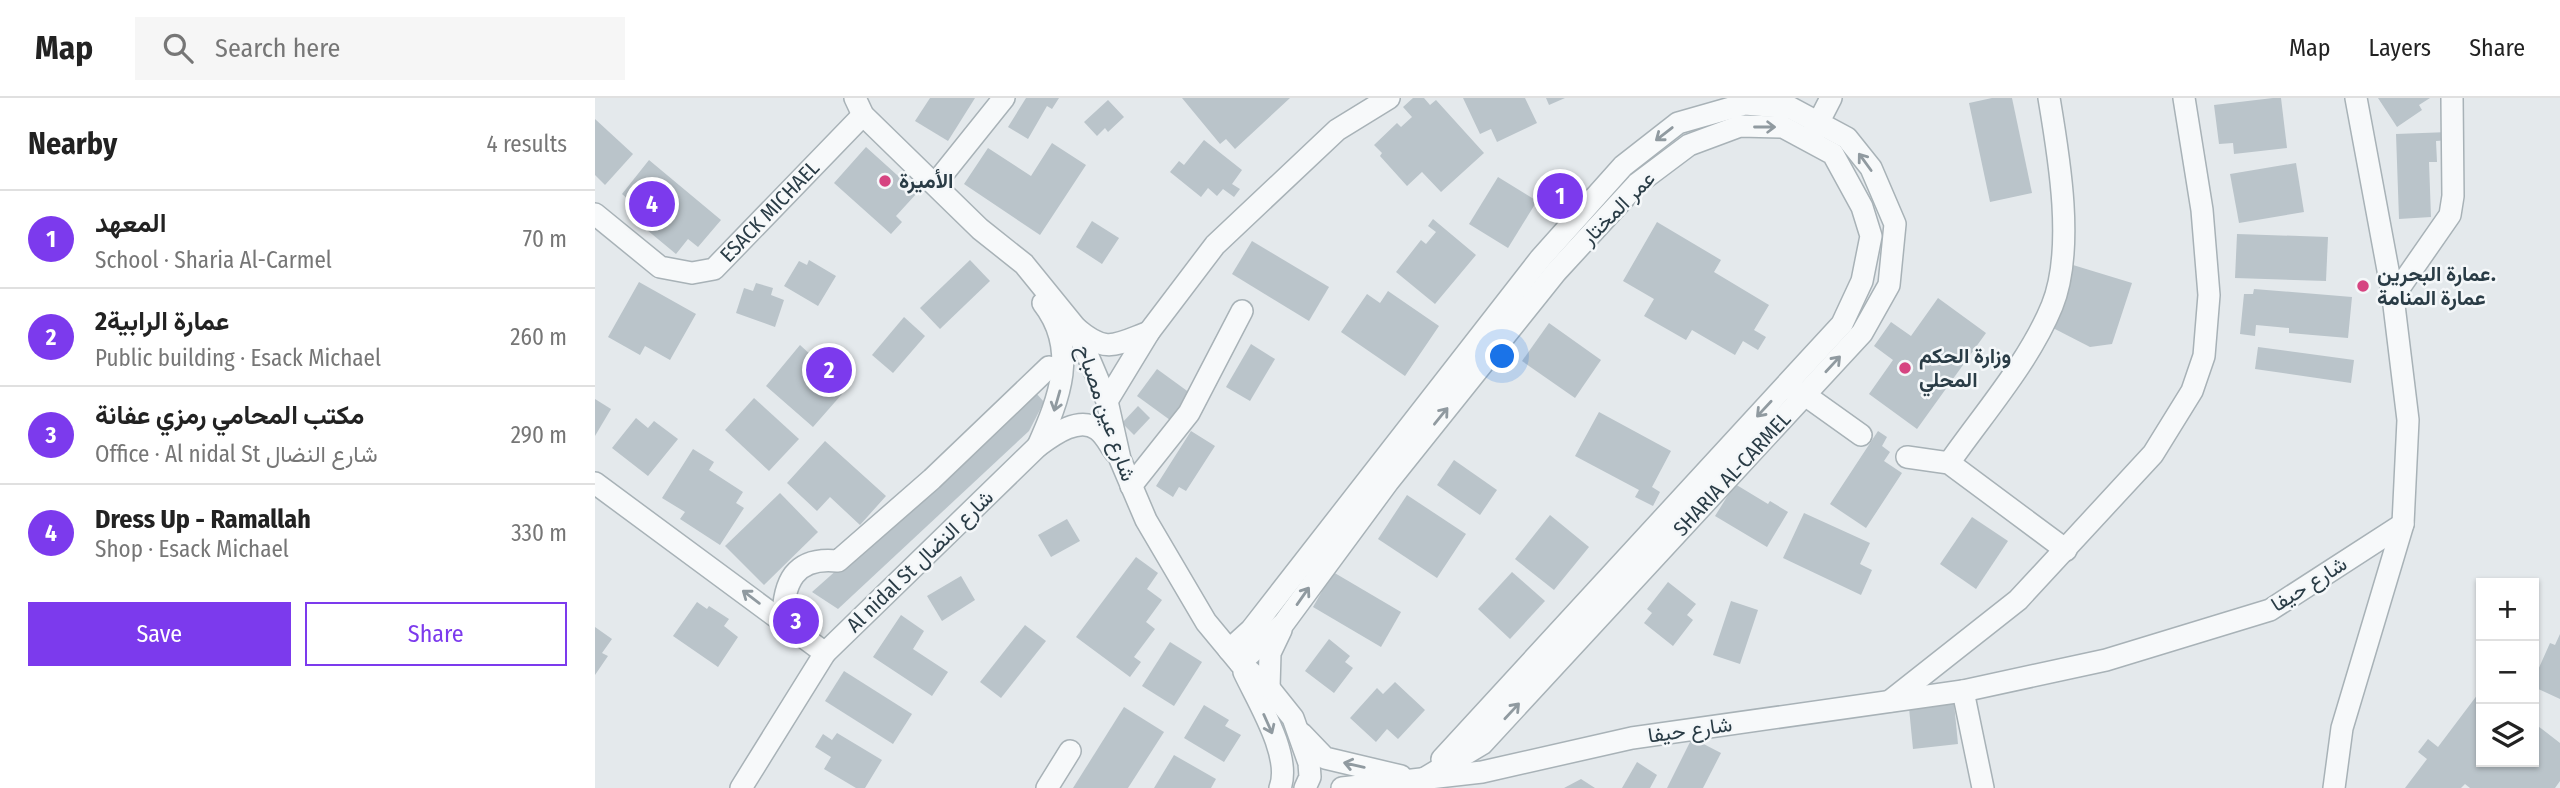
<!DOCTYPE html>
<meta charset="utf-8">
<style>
:root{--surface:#fff;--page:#f6f6f6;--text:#222;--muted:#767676;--line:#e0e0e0;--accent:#7c3aed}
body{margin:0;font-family:"Fira Sans Condensed",Vazirmatn,sans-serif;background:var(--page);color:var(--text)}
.controls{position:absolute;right:21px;bottom:21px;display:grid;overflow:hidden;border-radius:0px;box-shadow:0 2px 5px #0004}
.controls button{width:63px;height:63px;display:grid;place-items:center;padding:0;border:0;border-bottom:2px solid var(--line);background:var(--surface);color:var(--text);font:35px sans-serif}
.you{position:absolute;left:908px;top:259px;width:24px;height:24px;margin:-18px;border:5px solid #fff;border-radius:50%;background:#1a73e8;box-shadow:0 0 0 10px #1a73e833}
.badge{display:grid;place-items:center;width:46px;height:46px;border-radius:50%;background:var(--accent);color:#fff;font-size:23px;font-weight:700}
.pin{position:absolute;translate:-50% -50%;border:4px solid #fff;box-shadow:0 2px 7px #0006}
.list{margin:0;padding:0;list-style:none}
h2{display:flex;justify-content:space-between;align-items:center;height:91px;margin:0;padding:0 28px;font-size:30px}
h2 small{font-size:23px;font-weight:400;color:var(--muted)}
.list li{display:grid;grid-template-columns:46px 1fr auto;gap:21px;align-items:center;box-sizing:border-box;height:98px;padding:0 28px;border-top:2px solid var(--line)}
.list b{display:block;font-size:26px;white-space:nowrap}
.list p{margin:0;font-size:23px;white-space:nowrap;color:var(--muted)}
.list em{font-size:23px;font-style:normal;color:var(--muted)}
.actions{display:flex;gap:14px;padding:21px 28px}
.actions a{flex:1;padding:16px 0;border:2px solid var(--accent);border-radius:0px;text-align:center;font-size:24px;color:var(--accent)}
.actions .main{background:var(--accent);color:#fff}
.icon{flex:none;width:38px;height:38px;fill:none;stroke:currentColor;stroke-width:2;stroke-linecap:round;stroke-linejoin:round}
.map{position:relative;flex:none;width:1965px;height:690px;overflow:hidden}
header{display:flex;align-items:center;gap:42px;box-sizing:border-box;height:98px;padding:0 35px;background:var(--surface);border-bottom:2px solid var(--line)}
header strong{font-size:33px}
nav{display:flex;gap:38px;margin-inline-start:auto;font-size:24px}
.search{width:490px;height:63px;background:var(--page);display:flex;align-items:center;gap:18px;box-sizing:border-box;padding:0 24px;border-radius:0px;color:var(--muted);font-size:26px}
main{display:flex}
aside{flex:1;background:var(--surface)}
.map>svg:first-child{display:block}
.building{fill:#bac4ca}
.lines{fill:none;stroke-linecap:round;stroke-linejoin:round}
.minor-casing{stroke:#a8b2b7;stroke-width:24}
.minor{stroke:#f7f9fa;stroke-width:21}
.oneway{stroke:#909aa0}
.poi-dot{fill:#d64481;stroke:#f4f7f9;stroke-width:2.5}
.labels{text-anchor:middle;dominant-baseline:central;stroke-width:5;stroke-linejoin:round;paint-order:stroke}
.poi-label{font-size:21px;font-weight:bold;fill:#2a3c46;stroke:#f4f7f9;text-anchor:start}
.street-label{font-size:21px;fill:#2a3c46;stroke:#f4f7f9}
</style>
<header>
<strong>Map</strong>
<div class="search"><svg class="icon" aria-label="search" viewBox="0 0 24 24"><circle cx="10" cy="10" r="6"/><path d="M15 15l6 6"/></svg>Search here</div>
<nav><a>Map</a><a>Layers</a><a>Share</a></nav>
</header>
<main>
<aside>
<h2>Nearby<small>4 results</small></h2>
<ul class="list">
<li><span class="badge">1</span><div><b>المعهد</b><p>School · Sharia Al-Carmel</p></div><em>70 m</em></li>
<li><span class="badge">2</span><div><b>عمارة الرابية2</b><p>Public building · Esack Michael</p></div><em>260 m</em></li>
<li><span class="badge">3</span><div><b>مكتب المحامي رمزي عفانة</b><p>Office · Al nidal St شارع النضال</p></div><em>290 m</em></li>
<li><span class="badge">4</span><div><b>Dress Up - Ramallah</b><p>Shop · Esack Michael</p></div><em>330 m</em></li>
</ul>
<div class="actions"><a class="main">Save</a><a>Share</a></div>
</aside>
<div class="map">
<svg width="1965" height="690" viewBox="0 0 1965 690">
<rect width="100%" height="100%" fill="#e4e9ec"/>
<g class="building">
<polygon points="335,0 380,0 353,43 320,23"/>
<polygon points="431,0 464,0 457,11 452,8 433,41 413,29"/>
<polygon points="587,0 695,0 640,51 631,41 625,46"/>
<polygon points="818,0 829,0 835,7 841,2 889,55 846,94 827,74 812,88 785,58 787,55 779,47 802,25 806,29 817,19 808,9"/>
<polygon points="868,0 930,0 942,25 902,44 896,31 885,36"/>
<polygon points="951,0 970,0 954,7"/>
<polygon points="1397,0 1417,0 1437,95 1395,104 1374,5"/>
<polygon points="1678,0 1686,0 1692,50 1639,56 1638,45 1624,46 1619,7"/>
<polygon points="1783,0 1835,0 1824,7 1827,12 1802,29"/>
<polygon points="513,2 529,19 513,34 510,30 502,38 489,24"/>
<polygon points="0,21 38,56 10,87 0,77"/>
<polygon points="1854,34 1855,42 1841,43 1842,64 1834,64 1836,119 1804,121 1801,36"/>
<polygon points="609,42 647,72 637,86 645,91 639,99 628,91 622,98 613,90 606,99 575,74 584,63 589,67"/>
<polygon points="457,45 491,67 445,137 369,86 393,50 436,78"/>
<polygon points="271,49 322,95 301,118 307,124 296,136 239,85"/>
<polygon points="54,62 126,122 103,149 93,141 81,156 40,122 47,113 27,96"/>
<polygon points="1701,65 1709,114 1644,125 1635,76"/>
<polygon points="903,79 942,103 913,150 874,126"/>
<polygon points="838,121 881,157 840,206 801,174 826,142 831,146 841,134 833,128"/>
<polygon points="497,123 524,140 507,166 481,149"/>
<polygon points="1062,124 1126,162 1119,174 1174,207 1159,232 1171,239 1163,252 1148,243 1140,257 1097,232 1091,242 1049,218 1059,201 1028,183"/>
<polygon points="1642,136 1733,139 1731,183 1640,180"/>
<polygon points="657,143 734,189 714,223 637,176"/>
<polygon points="214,162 241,178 223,208 189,188 204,163 212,167"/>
<polygon points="375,162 395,183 345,231 325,210"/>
<polygon points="1478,167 1537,185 1517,246 1495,249 1458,230"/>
<polygon points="44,184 101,216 75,262 50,248 45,257 13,239"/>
<polygon points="161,185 178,190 176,197 189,202 180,229 141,215 149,190 158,193"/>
<polygon points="1659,191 1757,199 1753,240 1694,235 1694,230 1661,227 1660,238 1645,236 1649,196 1658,196"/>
<polygon points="793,193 844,228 810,278 746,234 772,196 785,205"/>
<polygon points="1343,200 1391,235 1322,331 1274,296 1298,262 1279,248 1296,224 1316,238"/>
<polygon points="309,219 330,238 298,275 277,257"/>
<polygon points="954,225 1006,262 980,300 927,263"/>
<polygon points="656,246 680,261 655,303 631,289"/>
<polygon points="205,247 217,258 212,264 247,296 218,329 171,288"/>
<polygon points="1663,249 1759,262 1756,285 1660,271"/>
<polygon points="562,271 595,295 575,322 542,298"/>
<polygon points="441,295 449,304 434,333 243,511 217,494"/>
<polygon points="159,300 204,341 174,373 130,332"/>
<polygon points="0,301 16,311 0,338"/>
<polygon points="543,308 555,320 539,337 527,325"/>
<polygon points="1004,314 1076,353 1057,389 1065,394 1058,408 1040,399 1044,392 980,358"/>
<polygon points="41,320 53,330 59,323 83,341 53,378 17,350"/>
<polygon points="596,333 620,348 591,393 584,389 578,399 561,388"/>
<polygon points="1283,333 1292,339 1287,348 1295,354 1289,363 1307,375 1271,430 1235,406"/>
<polygon points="230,343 291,398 265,427 235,399 222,413 192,385"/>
<polygon points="98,351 119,364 114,372 148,394 141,405 149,410 125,447 85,421 90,414 67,400"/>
<polygon points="859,362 902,392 885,417 842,387"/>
<polygon points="1140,386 1173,406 1175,403 1193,414 1172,449 1120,418"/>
<polygon points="185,395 223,434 169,487 130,448"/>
<polygon points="812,397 871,436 842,480 783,441"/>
<polygon points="1209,415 1275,445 1265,466 1277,472 1266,497 1188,460"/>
<polygon points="955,417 994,449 959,492 920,461"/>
<polygon points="1377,419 1413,443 1381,491 1345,466"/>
<polygon points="472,421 485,443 456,459 443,437"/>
<polygon points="541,459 563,475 552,491 567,502 551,524 560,531 539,559 546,564 535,579 481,539"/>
<polygon points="738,474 806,514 786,549 718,509"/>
<polygon points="917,474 950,503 915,541 883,511"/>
<polygon points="366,478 380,502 347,523 332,498"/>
<polygon points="1073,484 1101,506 1092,517 1098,522 1078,548 1049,525 1057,515 1052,511"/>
<polygon points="1136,503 1163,512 1145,566 1118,557"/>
<polygon points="102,504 112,511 114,508 134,521 129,528 143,539 123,569 78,538"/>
<polygon points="306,517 329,533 318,551 353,574 337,598 278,559"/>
<polygon points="430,527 451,543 406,600 385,584"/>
<polygon points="0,529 17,541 7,555 13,558 0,577"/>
<polygon points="1965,536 1965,601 1939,589 1939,581 1955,545 1960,547"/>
<polygon points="734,541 755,558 750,564 758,570 739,595 710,573"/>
<polygon points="575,544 607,564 579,608 547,588"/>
<polygon points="249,573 317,616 298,646 230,603"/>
<polygon points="800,584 830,612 803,641 792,631 781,644 755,620 782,590 788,596"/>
<polygon points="1886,592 1886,664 1939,664 1939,625 1965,645 1965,683 1960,690 1875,690 1870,686 1866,690 1810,690 1832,661 1823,654 1833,641 1843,649"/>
<polygon points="1359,605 1363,646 1318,651 1314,610"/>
<polygon points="609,607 634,622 630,628 646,637 629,664 589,640"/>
<polygon points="529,609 569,634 533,690 478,690"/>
<polygon points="242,635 287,662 270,690 261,690 229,671 236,659 220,649 228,636 237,642"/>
<polygon points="1097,640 1126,655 1108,690 1072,690"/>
<polygon points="579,657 621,681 616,690 559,690"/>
<polygon points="1042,664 1062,677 1055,690 1027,690"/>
<polygon points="986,681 1000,690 969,690"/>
</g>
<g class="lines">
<g class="minor-casing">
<g id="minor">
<polyline points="260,0 268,17 385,131 429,166 481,230 512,303 525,361 551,422 611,524 645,565 674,590 698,620 714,665 715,679 710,690"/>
<polyline points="1218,35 1236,0"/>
<polyline points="340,86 409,0"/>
<path id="s1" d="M0,116L65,169L97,175L119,171L268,17"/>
<polyline points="1798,199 1855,117 1858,98 1857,0"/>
<path d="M481,230C511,256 520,247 554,234"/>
<polyline points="1198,292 1210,297 1266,337"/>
<polyline points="512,303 554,234 620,147 742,32 794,0"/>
<path d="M443,348C464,301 484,251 448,205"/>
<polyline points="1312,359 1354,365 1471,452"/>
<path d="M1354,365C1389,315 1434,264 1457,208C1480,152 1464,59 1454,0"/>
<polyline points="0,385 230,555"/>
<polyline points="536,388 594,315 647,213"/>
<path d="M188,523C188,485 199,458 243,463L337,381L454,269"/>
<polyline points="634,552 656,532 945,161 1028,68 1083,25 1150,6 1196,10 1252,40 1276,70 1300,126 1294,187 1267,235 887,646 825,683"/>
<polyline points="645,565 689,525 793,384 961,174 1042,86 1094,47 1145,28 1188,29 1238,56 1267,109 1276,138 1267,183 1247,226 847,661"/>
<path d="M649,574C663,604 697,658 685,690"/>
<polyline points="674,590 675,555 686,532"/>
<polyline points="1368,593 1388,690"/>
<polyline points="1295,603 1423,502 1558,356 1597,293 1609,258 1614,197 1607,112 1589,0"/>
<polyline points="707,636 730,660 806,678"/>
<path d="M146,690L230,555L443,348C458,337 485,317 503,332C510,337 515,348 520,354"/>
<polyline points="452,690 475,653"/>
<polyline points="747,690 887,674 1037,640 1368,593 1511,562 1675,512 1808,426"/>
<polyline points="1739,690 1747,630 1808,426 1813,322 1798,199 1761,0"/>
</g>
</g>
<use href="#minor" class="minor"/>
</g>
<defs><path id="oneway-shaft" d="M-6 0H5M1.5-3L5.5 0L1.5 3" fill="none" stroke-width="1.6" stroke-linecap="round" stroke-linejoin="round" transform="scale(1.75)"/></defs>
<g class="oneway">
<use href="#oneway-shaft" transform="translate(1170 29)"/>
<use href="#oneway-shaft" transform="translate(1069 36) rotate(142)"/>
<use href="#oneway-shaft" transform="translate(1270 64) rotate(-126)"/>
<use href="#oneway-shaft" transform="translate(1238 266) rotate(-47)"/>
<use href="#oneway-shaft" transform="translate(462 303) rotate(106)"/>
<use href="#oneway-shaft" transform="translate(1169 311) rotate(133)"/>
<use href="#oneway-shaft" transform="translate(846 318) rotate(-51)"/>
<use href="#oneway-shaft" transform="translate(708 498) rotate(-55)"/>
<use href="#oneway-shaft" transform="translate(156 499) rotate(-143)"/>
<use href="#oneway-shaft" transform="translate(917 613) rotate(-47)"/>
<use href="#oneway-shaft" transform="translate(673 626) rotate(66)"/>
<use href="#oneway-shaft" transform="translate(759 667) rotate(-167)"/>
</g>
<g class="poi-dot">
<circle cx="290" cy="83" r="7"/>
<circle cx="1768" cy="188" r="7"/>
<circle cx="1310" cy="270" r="7"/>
</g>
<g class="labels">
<g class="poi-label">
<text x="304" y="83">الأميرة</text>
<text x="1782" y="176">عمارة البحرين.<tspan x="1782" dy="24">عمارة المنامة</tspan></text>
<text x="1324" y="258">وزارة الحكم<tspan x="1324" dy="24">المحلي</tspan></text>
</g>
<g class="street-label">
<text transform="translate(1023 110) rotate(-45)">عمر المختار</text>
<text stroke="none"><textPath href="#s1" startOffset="219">ESACK MICHAEL</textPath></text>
<text transform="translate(511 315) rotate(71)">شارع عين مصباح</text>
<text transform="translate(1137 376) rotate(-47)">SHARIA AL-CARMEL</text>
<text transform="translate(325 463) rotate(-44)">Al nidal St شارع النضال</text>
<text transform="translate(1714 486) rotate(-32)">شارع حيفا</text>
<text transform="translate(1095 632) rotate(-8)">شارع حيفا</text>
</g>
</g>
</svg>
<div class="controls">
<button>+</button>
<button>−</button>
<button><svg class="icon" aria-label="layers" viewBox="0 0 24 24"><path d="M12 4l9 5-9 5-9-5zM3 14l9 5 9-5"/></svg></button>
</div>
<div class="you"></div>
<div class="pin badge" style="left:965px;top:98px">1</div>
<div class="pin badge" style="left:234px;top:272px">2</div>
<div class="pin badge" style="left:201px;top:523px">3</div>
<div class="pin badge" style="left:57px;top:106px">4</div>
</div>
</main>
